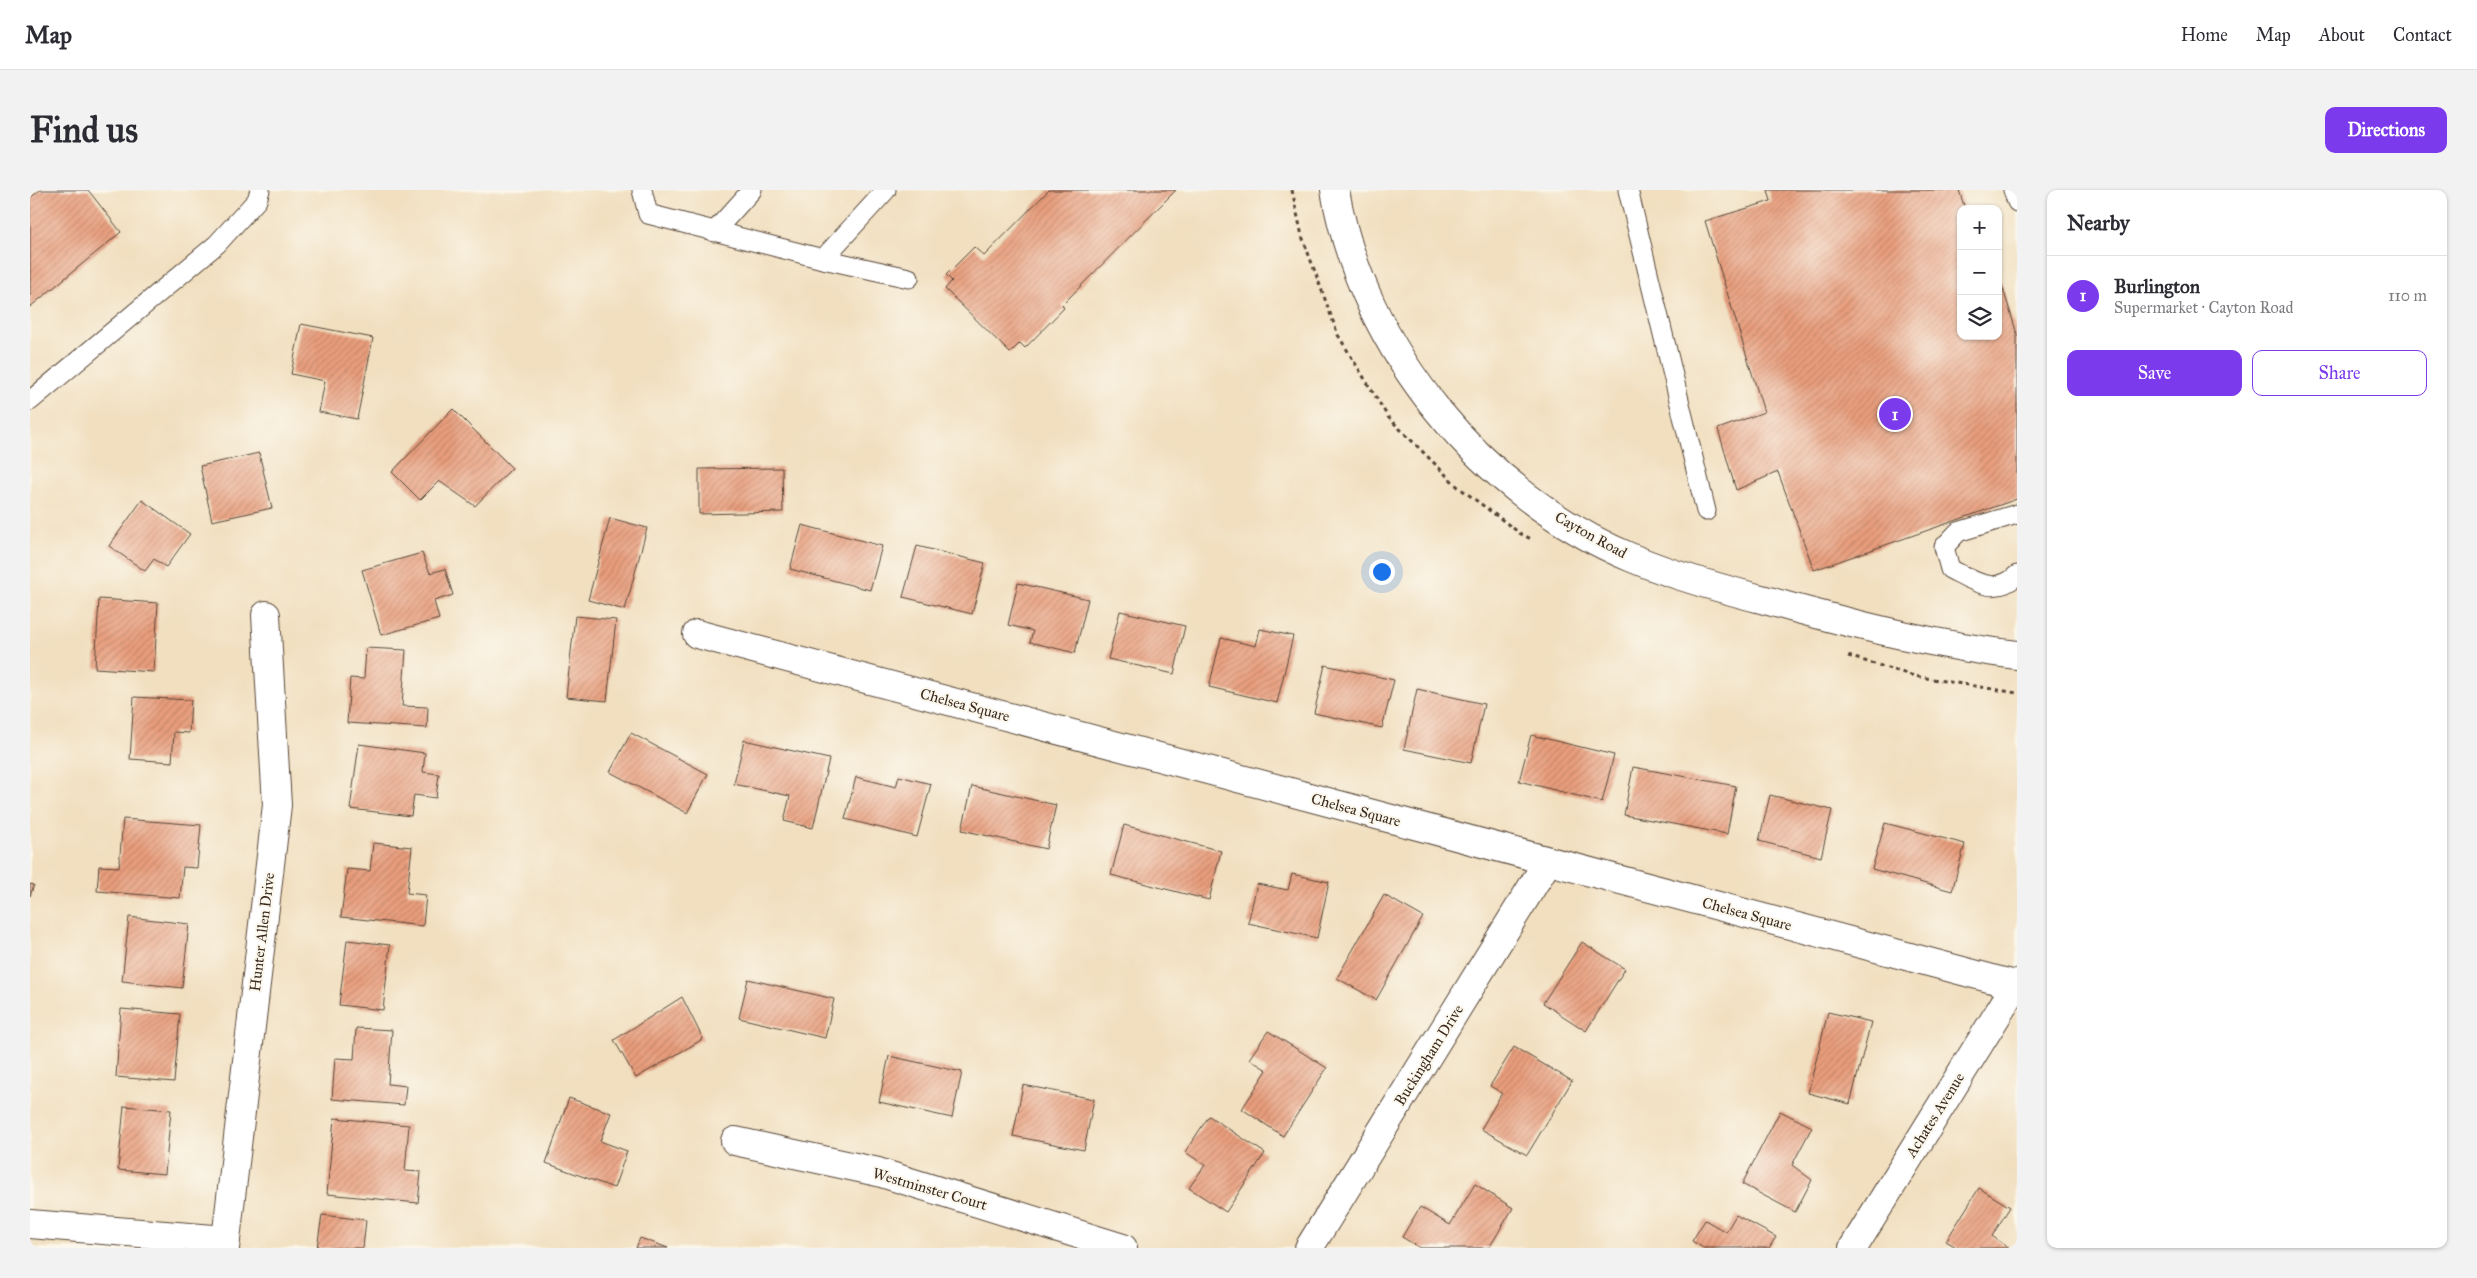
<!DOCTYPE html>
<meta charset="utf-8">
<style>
:root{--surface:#fff;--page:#f2f2f3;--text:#2b2b33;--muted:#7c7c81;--line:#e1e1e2;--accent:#7c3aed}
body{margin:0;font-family:"IM FELL Great Primer",serif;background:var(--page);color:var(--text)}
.controls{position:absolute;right:15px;top:15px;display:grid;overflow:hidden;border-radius:10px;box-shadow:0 1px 4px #0004}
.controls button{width:45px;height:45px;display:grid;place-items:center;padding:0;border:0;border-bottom:1px solid var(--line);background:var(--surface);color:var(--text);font:25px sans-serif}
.you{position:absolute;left:1351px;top:381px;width:18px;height:18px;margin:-12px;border:4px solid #fff;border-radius:50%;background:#1a73e8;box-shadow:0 0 0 8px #1a73e833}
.badge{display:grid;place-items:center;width:32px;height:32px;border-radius:50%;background:var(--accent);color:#fff;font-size:16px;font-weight:700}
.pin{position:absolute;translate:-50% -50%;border:2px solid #fff;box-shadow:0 1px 5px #0006}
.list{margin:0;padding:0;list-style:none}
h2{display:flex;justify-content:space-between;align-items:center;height:65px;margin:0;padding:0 20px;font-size:21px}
h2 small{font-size:16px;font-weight:400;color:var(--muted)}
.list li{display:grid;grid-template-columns:32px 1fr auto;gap:15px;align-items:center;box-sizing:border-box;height:80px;padding:0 20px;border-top:1px solid var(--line)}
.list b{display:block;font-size:19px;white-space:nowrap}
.list p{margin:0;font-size:16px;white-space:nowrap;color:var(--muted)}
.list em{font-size:16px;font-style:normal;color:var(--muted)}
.actions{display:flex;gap:10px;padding:15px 20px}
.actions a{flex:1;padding:11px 0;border:1px solid var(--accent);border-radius:10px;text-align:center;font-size:18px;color:var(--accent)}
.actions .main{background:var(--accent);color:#fff}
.icon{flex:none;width:28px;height:28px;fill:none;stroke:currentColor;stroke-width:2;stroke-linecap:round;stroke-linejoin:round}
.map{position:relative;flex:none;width:1987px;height:1058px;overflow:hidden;border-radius:10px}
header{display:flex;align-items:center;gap:30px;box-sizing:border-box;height:70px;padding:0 25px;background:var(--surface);border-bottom:1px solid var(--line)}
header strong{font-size:24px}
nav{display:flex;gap:28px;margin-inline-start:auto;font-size:18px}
.intro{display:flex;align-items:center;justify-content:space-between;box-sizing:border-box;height:120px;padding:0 30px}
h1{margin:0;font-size:35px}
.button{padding:12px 22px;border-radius:10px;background:var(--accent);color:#fff;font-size:18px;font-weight:700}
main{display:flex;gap:30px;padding:0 30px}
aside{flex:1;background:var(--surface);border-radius:10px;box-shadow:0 1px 4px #0004}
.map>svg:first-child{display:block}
.building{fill:url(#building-hatch)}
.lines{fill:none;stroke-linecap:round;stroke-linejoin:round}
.service-casing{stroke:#564536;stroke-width:21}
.minor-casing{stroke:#564536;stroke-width:30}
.path{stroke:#564536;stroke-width:3;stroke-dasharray:4 4;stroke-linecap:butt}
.service{stroke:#fff;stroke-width:19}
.minor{stroke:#fff;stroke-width:28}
.labels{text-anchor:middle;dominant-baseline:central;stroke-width:4;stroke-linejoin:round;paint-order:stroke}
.street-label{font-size:15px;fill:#3b2a1e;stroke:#fbf7ec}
</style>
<header>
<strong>Map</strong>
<nav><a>Home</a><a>Map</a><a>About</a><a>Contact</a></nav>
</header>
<div class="intro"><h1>Find us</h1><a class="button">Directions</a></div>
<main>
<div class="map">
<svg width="1987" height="1058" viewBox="0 0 1987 1058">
<defs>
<pattern id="building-hatch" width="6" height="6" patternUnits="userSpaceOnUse" patternTransform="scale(1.25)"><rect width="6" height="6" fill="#e99e7d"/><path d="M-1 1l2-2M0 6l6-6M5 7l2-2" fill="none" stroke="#be8166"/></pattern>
</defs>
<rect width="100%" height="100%" fill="#fbf7ec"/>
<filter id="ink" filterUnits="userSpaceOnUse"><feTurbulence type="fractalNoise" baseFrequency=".02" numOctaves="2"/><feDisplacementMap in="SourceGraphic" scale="10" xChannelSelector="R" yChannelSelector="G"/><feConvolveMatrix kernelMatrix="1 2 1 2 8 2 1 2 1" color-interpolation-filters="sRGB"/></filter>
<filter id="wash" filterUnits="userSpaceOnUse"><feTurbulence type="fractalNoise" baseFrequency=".0096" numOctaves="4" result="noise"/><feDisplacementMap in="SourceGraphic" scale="20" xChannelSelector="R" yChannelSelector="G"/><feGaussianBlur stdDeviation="1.12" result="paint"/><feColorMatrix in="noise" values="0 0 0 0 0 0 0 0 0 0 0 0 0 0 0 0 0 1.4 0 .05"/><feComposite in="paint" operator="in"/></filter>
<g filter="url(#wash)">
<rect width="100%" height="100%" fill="#f1dfbf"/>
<g id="blocks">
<g class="building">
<polygon points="10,0 58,0 91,42 0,117 0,8"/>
<polygon points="1019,0 1146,0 1032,115 1034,118 995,158 990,153 980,163 915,99 922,91 916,85 944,57 954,66"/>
<polygon points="1738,0 1929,0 1935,19 1931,19 1931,146 1968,146 1968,92 1971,92 1987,144 1987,309 1784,380 1748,282 1706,300 1688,239 1734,222 1675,31 1741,11"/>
<polygon points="271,134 343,148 327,229 289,222 295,191 261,184"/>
<polygon points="423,219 482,278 445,316 409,291 390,310 362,282"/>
<polygon points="229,263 242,318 182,331 170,276"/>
<polygon points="752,278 753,322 669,324 669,279"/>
<polygon points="112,310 160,344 136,377 124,369 115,381 79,356"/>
<polygon points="580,328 617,338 595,420 558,410"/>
<polygon points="772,335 852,356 840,400 760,379"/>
<polygon points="887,356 955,373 942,424 873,407"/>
<polygon points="392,363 400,383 415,379 423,405 404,411 409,429 351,445 332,380"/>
<polygon points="988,393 1058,409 1045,463 1000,452 1003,441 978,435"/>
<polygon points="69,409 128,413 124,482 65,478"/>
<polygon points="1090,421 1155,436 1144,484 1078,469"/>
<polygon points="545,426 586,430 577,511 536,507"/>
<polygon points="1230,439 1263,446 1247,513 1179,497 1191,448 1226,456"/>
<polygon points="336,458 376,460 372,516 398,517 397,538 317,533 320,488 334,489"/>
<polygon points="1295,475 1364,490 1352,538 1284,523"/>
<polygon points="1387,499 1454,514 1441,573 1374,559"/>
<polygon points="104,507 161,510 159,543 144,542 142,572 100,569"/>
<polygon points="601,543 678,584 657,623 580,582"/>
<polygon points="1501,545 1584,565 1572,612 1489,591"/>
<polygon points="714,550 799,569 783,638 754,631 760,606 704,594"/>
<polygon points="329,554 395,563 393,582 409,584 406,608 384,605 381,626 320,619"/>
<polygon points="1603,577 1706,596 1697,644 1594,625"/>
<polygon points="869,586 901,594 887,647 815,629 826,587 866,597"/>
<polygon points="942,596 1026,615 1016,659 932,640"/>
<polygon points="1740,605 1802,620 1791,667 1729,651"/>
<polygon points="93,629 171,635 167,678 153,677 150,708 67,701 69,676 89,677"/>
<polygon points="1855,633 1935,654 1922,701 1842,679"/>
<polygon points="1094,635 1191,661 1179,710 1081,685"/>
<polygon points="343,653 382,657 377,703 396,705 393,736 311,727 317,679 340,681"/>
<polygon points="1262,684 1299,692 1287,748 1218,733 1227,694 1258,700"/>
<polygon points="0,694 4,695 0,706"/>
<polygon points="1354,705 1393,727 1346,810 1307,788"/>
<polygon points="99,727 159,734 152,798 92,791"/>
<polygon points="317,750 360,755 353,820 309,815"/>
<polygon points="1552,752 1595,779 1556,841 1513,813"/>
<polygon points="718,789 804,809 795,848 709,828"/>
<polygon points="652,807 673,849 606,888 584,850"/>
<polygon points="91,819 150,824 144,892 86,887"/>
<polygon points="1798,822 1841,832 1820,914 1778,903"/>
<polygon points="326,838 362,840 358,894 376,896 374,915 302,909 305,868 324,869"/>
<polygon points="1238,841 1297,878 1253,946 1212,919 1237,880 1219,869"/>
<polygon points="1484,857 1542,891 1497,965 1451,939 1472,903 1460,896"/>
<polygon points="859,866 932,882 922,928 849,912"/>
<polygon points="993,895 1064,909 1054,960 983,946"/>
<polygon points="539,908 581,923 570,951 597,961 584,998 516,973"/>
<polygon points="94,916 141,920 135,984 88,980"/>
<polygon points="1750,921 1782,937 1762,975 1782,990 1765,1022 1712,994"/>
<polygon points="1179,926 1235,963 1196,1022 1159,998 1175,975 1155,962"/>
<polygon points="304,928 379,935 375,981 391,982 388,1013 297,1004"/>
<polygon points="1445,994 1483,1018 1459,1058 1390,1058 1372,1047 1390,1017 1420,1035"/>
<polygon points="1949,998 1980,1017 1962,1046 1979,1058 1928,1058 1916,1051"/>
<polygon points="292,1025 336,1030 333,1058 287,1058"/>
<polygon points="1706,1025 1746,1047 1739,1058 1673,1058 1662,1051 1675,1030 1696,1042"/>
<polygon points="610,1048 638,1058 606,1058"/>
</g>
</g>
</g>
<g filter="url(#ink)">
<use href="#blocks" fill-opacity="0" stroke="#564536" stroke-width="1"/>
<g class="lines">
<g class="service-casing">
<g id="service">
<polyline points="612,0 618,24 793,69 856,0"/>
<polyline points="1598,0 1676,321"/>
<polyline points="1983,0 1987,12"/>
<polyline points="684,42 722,0"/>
<polyline points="793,69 879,88"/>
<polyline points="0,211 187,54 227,10 230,0"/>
<path d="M1987,324L1928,342L1914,357L1920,379C1942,390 1965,407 1987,385"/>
</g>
</g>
<g class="minor-casing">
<g id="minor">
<path d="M1305,0C1332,160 1454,306 1602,368C1654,390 1710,403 1764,418C1838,438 1911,456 1987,465"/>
<polyline points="667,444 1985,795"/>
<polyline points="705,951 848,982 1093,1058"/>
<polyline points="0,1034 196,1050"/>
<polyline points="195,1058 247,615 236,425"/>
<polyline points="1279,1058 1518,671"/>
<polyline points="1823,1058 1987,793"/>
</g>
</g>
<g class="path">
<polyline points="1262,0 1272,46 1308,145 1358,227 1427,296 1491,344 1503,350"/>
<polyline points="1818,466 1884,486 1987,503"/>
</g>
<use href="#service" class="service"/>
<use href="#minor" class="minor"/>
</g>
</g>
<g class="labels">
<g class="street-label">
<text transform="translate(1561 345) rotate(29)">Cayton Road</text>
<text transform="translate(935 515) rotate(15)">Chelsea Square</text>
<text transform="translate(1326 620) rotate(15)">Chelsea Square</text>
<text transform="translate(1717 724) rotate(15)">Chelsea Square</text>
<text transform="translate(232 742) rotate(-83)">Hunter Allen Drive</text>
<text transform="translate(1399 865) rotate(-58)">Buckingham Drive</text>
<text transform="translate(1905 925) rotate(-58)">Achates Avenue</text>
<text transform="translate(900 999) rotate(16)">Westminster Court</text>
</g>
</g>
</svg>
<div class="controls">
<button>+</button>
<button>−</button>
<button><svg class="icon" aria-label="layers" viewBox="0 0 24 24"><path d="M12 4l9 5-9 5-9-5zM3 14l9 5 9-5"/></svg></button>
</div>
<div class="you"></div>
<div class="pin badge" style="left:1865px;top:224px">1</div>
</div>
<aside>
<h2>Nearby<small></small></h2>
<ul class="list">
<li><span class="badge">1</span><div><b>Burlington</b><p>Supermarket · Cayton Road</p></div><em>110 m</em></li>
</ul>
<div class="actions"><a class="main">Save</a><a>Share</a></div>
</aside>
</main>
